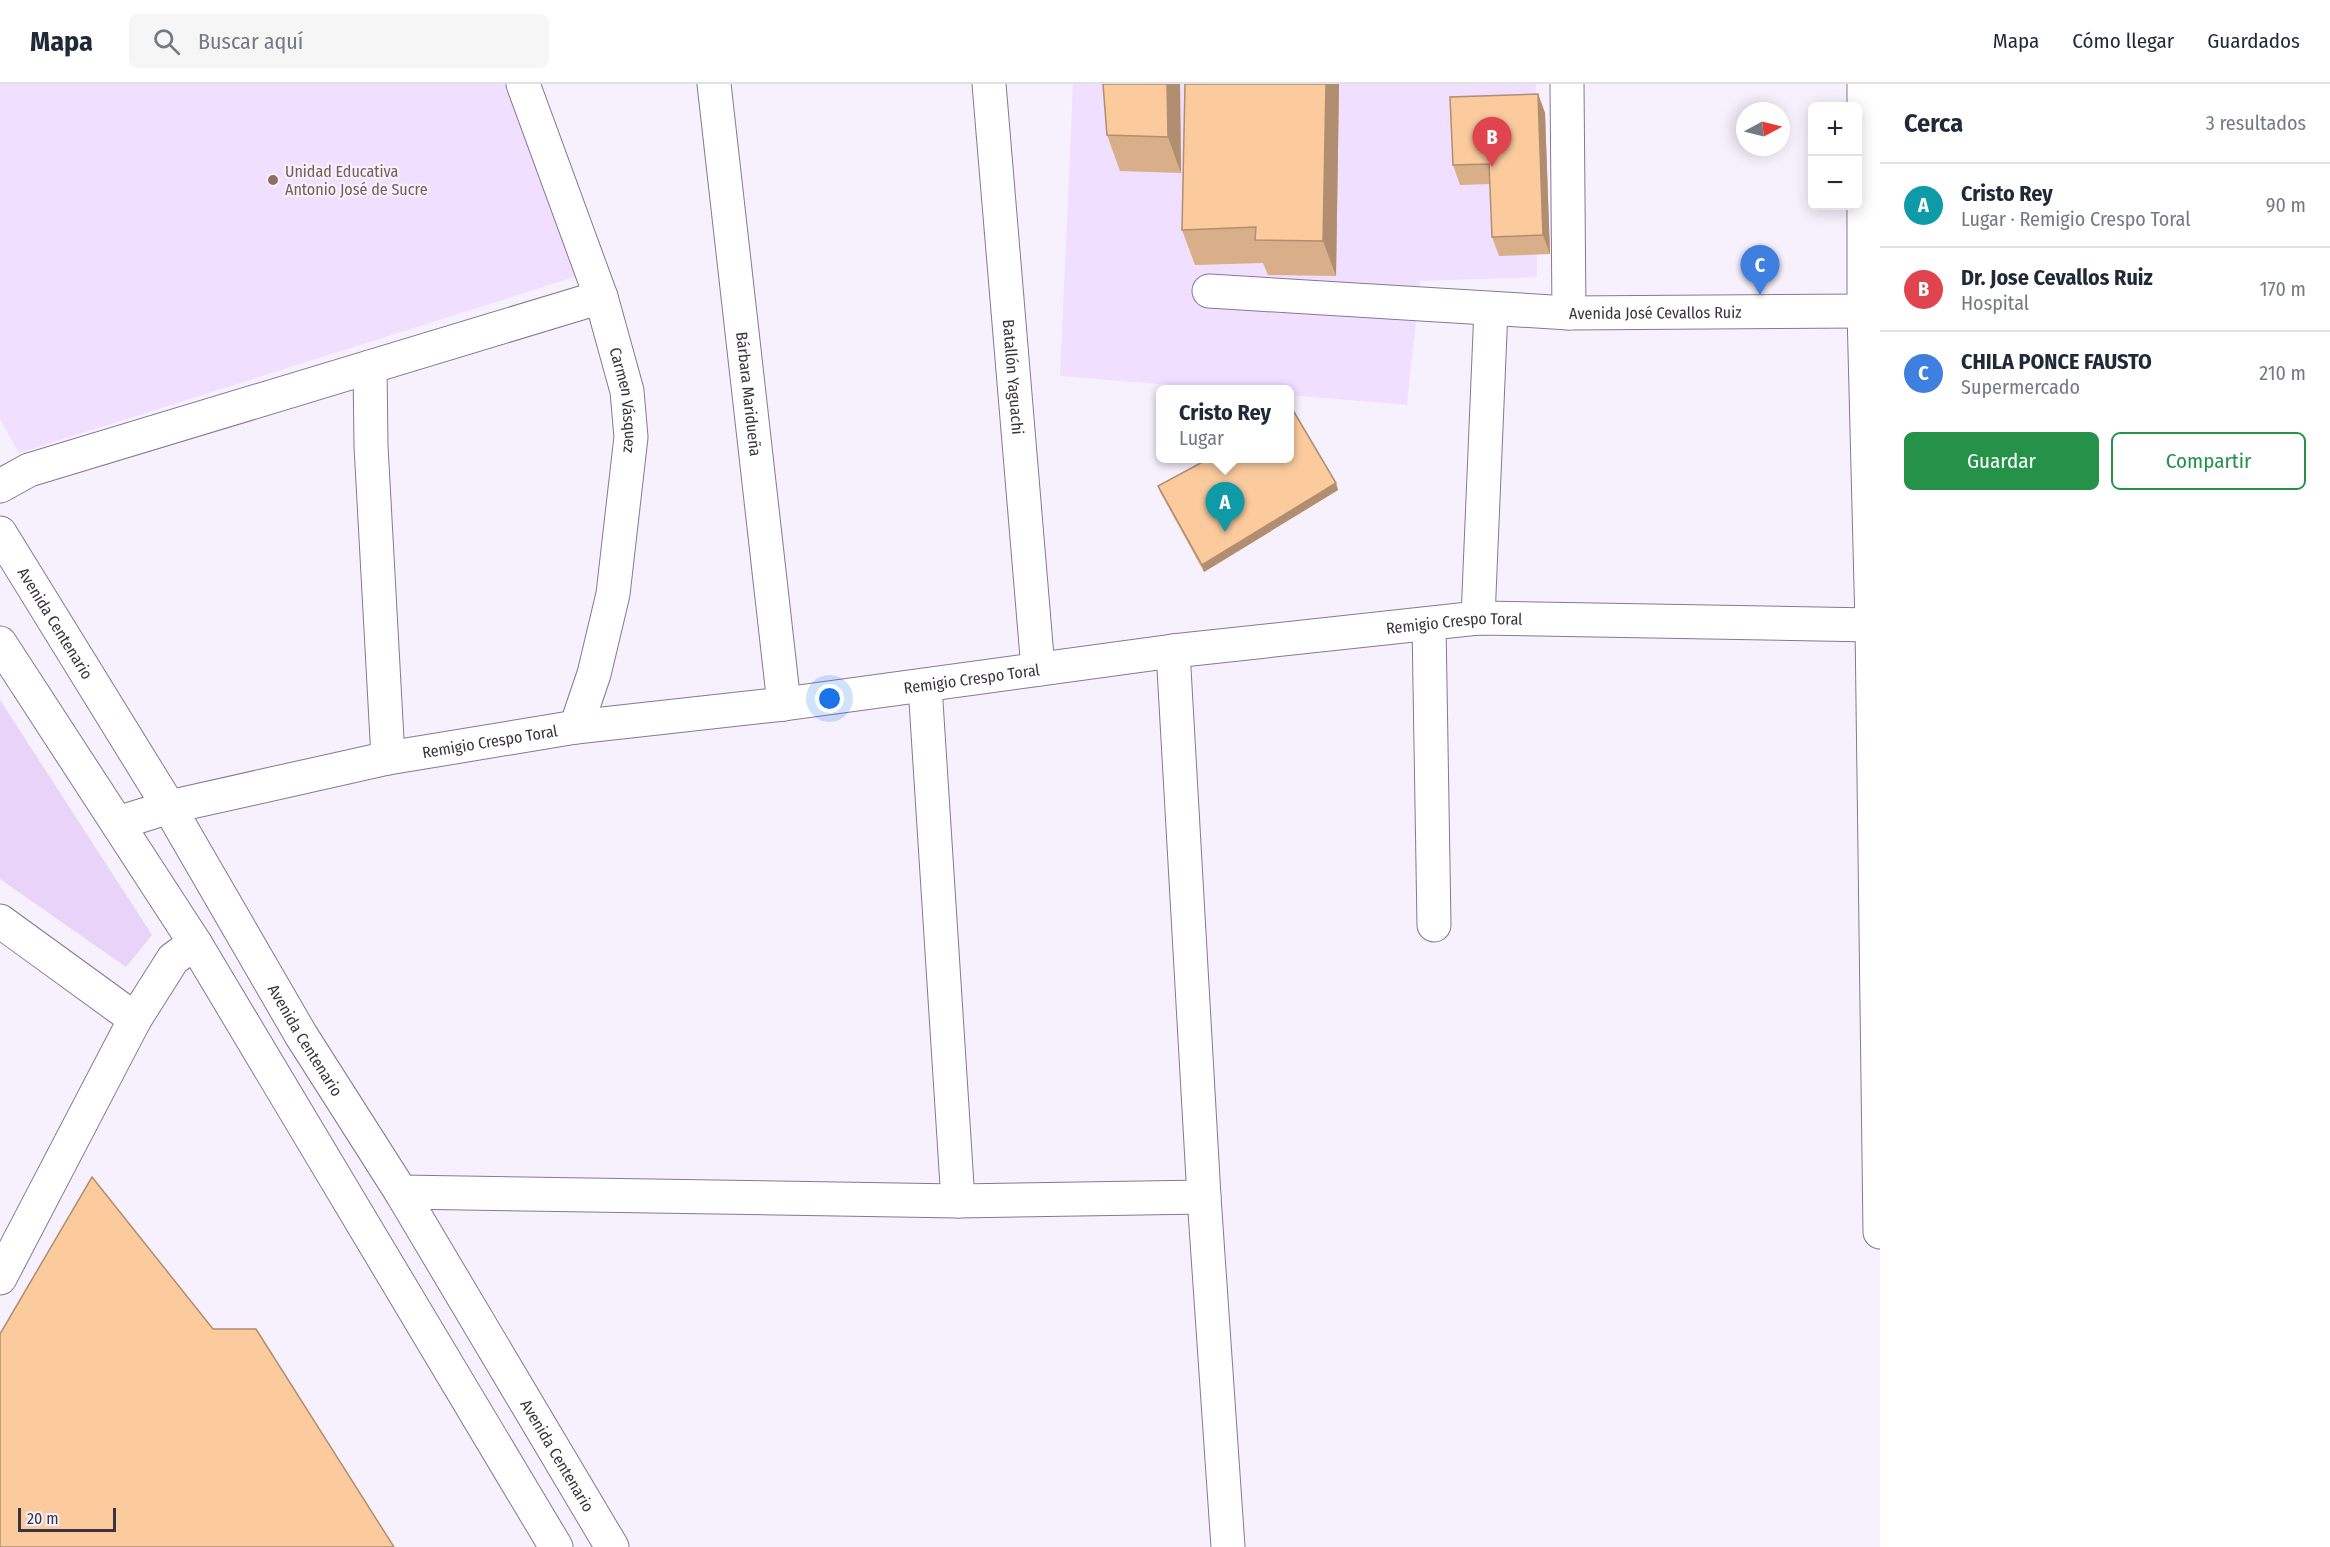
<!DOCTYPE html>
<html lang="es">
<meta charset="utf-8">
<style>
:root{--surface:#fff;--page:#f6f6f7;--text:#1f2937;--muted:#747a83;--line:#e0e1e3;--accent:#259149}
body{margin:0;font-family:"Fira Sans Condensed",sans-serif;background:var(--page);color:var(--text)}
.controls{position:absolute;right:18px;top:18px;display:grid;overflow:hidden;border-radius:9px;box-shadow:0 3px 15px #0003}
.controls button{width:54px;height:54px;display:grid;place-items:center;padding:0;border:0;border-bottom:2px solid var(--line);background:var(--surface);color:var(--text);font:30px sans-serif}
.compass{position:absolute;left:1736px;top:18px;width:54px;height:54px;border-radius:50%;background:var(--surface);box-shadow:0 3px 15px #0003;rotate:83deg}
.scale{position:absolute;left:18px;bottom:15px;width:98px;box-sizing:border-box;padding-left:6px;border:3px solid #3b3440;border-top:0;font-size:16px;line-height:21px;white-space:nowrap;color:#3b3440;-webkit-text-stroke:4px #f7f0fd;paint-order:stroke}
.you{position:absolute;left:830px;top:615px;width:21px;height:21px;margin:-15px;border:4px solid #fff;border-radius:50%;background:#1a73e8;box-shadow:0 0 0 9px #1a73e833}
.badge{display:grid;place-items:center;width:39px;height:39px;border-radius:50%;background:var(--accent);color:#fff;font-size:20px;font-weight:700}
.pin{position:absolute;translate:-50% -50px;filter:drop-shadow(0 2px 3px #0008)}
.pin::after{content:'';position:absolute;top:32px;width:21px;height:18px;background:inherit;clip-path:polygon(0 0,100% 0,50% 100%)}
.popup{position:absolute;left:1156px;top:301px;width:138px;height:78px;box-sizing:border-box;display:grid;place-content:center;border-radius:9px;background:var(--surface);filter:drop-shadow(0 2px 4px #0005);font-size:20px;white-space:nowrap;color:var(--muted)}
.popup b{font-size:22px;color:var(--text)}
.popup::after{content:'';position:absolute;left:50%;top:100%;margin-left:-12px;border:12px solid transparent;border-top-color:var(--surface)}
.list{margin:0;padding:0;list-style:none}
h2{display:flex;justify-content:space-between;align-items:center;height:78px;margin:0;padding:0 24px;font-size:26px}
h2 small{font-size:20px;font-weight:400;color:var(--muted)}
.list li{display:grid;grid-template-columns:39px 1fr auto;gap:18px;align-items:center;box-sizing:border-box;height:84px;padding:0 24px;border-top:2px solid var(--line)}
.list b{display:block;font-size:22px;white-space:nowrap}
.list p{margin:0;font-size:20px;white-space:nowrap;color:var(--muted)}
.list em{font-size:20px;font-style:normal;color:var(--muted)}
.actions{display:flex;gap:12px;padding:18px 24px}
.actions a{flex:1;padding:14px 0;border:2px solid var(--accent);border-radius:9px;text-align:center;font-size:21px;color:var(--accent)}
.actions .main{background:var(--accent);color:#fff}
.icon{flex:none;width:33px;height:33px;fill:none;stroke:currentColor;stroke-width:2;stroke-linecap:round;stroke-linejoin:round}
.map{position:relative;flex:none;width:1880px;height:1463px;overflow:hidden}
header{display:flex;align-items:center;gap:36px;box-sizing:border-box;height:84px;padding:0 30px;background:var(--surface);border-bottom:2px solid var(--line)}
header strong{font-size:28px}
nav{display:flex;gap:33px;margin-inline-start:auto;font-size:21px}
.search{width:420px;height:54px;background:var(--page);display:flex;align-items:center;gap:15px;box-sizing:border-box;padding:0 21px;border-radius:9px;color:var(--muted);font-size:22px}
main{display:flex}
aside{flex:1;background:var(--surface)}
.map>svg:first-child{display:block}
.built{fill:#f1dfff}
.green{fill:#e8d4f9}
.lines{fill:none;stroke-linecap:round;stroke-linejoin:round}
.street-casing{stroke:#877794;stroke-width:35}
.secondary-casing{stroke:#877794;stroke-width:35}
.street{stroke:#fff;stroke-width:33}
.secondary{stroke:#fff;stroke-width:33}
.wall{fill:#d8af88}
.shaded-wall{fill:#b08e6f}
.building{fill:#fbcb9e;stroke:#b08e6f;stroke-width:1.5}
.education-dot{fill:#8d6e63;stroke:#f7f0fd;stroke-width:2}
.labels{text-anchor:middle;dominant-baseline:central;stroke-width:4.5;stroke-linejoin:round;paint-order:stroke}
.education-label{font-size:16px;fill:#785e54;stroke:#f7f0fd;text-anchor:start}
.street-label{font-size:16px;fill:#3b3440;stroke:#f7f0fd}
</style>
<header>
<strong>Mapa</strong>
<div class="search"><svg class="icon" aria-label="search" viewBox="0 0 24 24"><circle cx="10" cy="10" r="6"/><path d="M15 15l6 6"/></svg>Buscar aquí</div>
<nav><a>Mapa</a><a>Cómo llegar</a><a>Guardados</a></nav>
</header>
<main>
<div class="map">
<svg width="1880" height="1463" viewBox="0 0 1880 1463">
<rect width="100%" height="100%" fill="#f7f0fd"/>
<g class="built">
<polygon points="0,0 513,0 581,191 19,369 0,335"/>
<polygon points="1073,0 1536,0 1537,193 1420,197 1407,321 1290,311 1290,306 1220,305 1060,292"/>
</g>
<polygon class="green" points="0,616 152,851 126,883 0,795"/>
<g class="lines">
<g class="street-casing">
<g id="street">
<path id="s1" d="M523,0L601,213L627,307L631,353L613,510L594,590L576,643"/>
<path id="s2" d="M714,0L784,620"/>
<path id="s3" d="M989,0L1038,585"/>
<polyline points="1567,0 1569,229"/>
<path id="s4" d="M1209,207L1569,229L1864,227"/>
<polyline points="370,283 371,362 388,674"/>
<polyline points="0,402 29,386 601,213"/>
<polyline points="1478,534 1491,225"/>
<polyline points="1429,540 1434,841"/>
<polyline points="1173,567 1204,1113 1228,1463"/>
<polyline points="925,602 958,1117"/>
<path id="s5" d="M118,739L169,723L388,674L576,643L784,620L1173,567L1478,534L1872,541"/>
<polyline points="0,837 135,935"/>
<polyline points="401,1108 958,1117 1204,1113"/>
<polyline points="0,1194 135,935 173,875 195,859"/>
</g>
</g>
<g class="secondary-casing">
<g id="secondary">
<polyline points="1864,0 1864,227 1872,541 1880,1148"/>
<path id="s6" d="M0,449L169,723L301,951L401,1108L612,1463"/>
<polyline points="0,559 195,859 556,1463"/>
</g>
</g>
<use href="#street" class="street"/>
<use href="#secondary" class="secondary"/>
</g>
<g class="wall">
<polygon points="1103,0 1180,0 1181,89 1120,87 1107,51"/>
<polygon points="1185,0 1339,0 1336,192 1268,191 1263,179 1195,181 1182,146"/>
<polygon points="1538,10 1545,29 1550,170 1499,172 1492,153 1490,100 1460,101 1453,81"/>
<polygon points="1336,399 1338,406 1204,488 1160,408 1158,402"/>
</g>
<g class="shaded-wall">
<polygon points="1167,0 1180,0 1181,89 1168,53"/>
<polygon points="1326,0 1339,0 1336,192 1323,157"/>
<polygon points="1538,10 1545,29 1550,170 1543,151"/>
<polygon points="1336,399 1338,406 1204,488 1202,481"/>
</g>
<g class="building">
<polygon points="1103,0 1167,0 1168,53 1107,51"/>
<polygon points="1185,0 1326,0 1323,157 1255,156 1256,143 1182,146"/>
<polygon points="1538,10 1543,151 1492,153 1489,80 1453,81 1450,13"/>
<polygon points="1294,328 1336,399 1202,481 1158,402 1208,375 1290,375 1290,331"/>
<polygon points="92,1093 213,1245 256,1245 394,1463 0,1463 0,1250"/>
</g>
<circle class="education-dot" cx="273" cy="96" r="6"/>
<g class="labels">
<g class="education-label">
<text x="285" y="87">Unidad Educativa<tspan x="285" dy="18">Antonio José de Sucre</tspan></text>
</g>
<g class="street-label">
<text stroke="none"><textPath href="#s4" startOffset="447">Avenida José Cevallos Ruiz</textPath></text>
<text stroke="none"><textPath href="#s3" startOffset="294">Batallón Yaguachi</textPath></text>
<text stroke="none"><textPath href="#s2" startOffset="312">Bárbara Maridueña</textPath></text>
<text stroke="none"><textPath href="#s1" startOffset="333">Carmen Vásquez</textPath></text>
<text stroke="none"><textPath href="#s6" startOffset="106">Avenida Centenario</textPath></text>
<text stroke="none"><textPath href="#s5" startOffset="1353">Remigio Crespo Toral</textPath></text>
<text stroke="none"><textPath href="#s5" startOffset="867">Remigio Crespo Toral</textPath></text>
<text stroke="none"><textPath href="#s5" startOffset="381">Remigio Crespo Toral</textPath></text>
<text stroke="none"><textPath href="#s6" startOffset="592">Avenida Centenario</textPath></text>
<text stroke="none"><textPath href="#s6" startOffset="1078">Avenida Centenario</textPath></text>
</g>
</g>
</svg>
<div class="controls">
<button>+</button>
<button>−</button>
</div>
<svg class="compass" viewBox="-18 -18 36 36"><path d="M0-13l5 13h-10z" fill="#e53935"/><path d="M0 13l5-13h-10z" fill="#747a83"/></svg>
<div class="scale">20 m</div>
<div class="you"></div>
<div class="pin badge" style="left:1225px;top:448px;background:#0f9aa8">A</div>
<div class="popup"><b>Cristo Rey</b>Lugar</div>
<div class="pin badge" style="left:1492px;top:83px;background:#e0444e">B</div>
<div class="pin badge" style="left:1760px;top:211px;background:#3f7fe0">C</div>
</div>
<aside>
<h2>Cerca<small>3 resultados</small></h2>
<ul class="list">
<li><span class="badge" style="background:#0f9aa8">A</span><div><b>Cristo Rey</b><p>Lugar · Remigio Crespo Toral</p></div><em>90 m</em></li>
<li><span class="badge" style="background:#e0444e">B</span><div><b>Dr. Jose Cevallos Ruiz</b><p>Hospital</p></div><em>170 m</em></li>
<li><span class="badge" style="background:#3f7fe0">C</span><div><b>CHILA PONCE FAUSTO</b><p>Supermercado</p></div><em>210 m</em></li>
</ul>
<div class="actions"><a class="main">Guardar</a><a>Compartir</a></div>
</aside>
</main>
